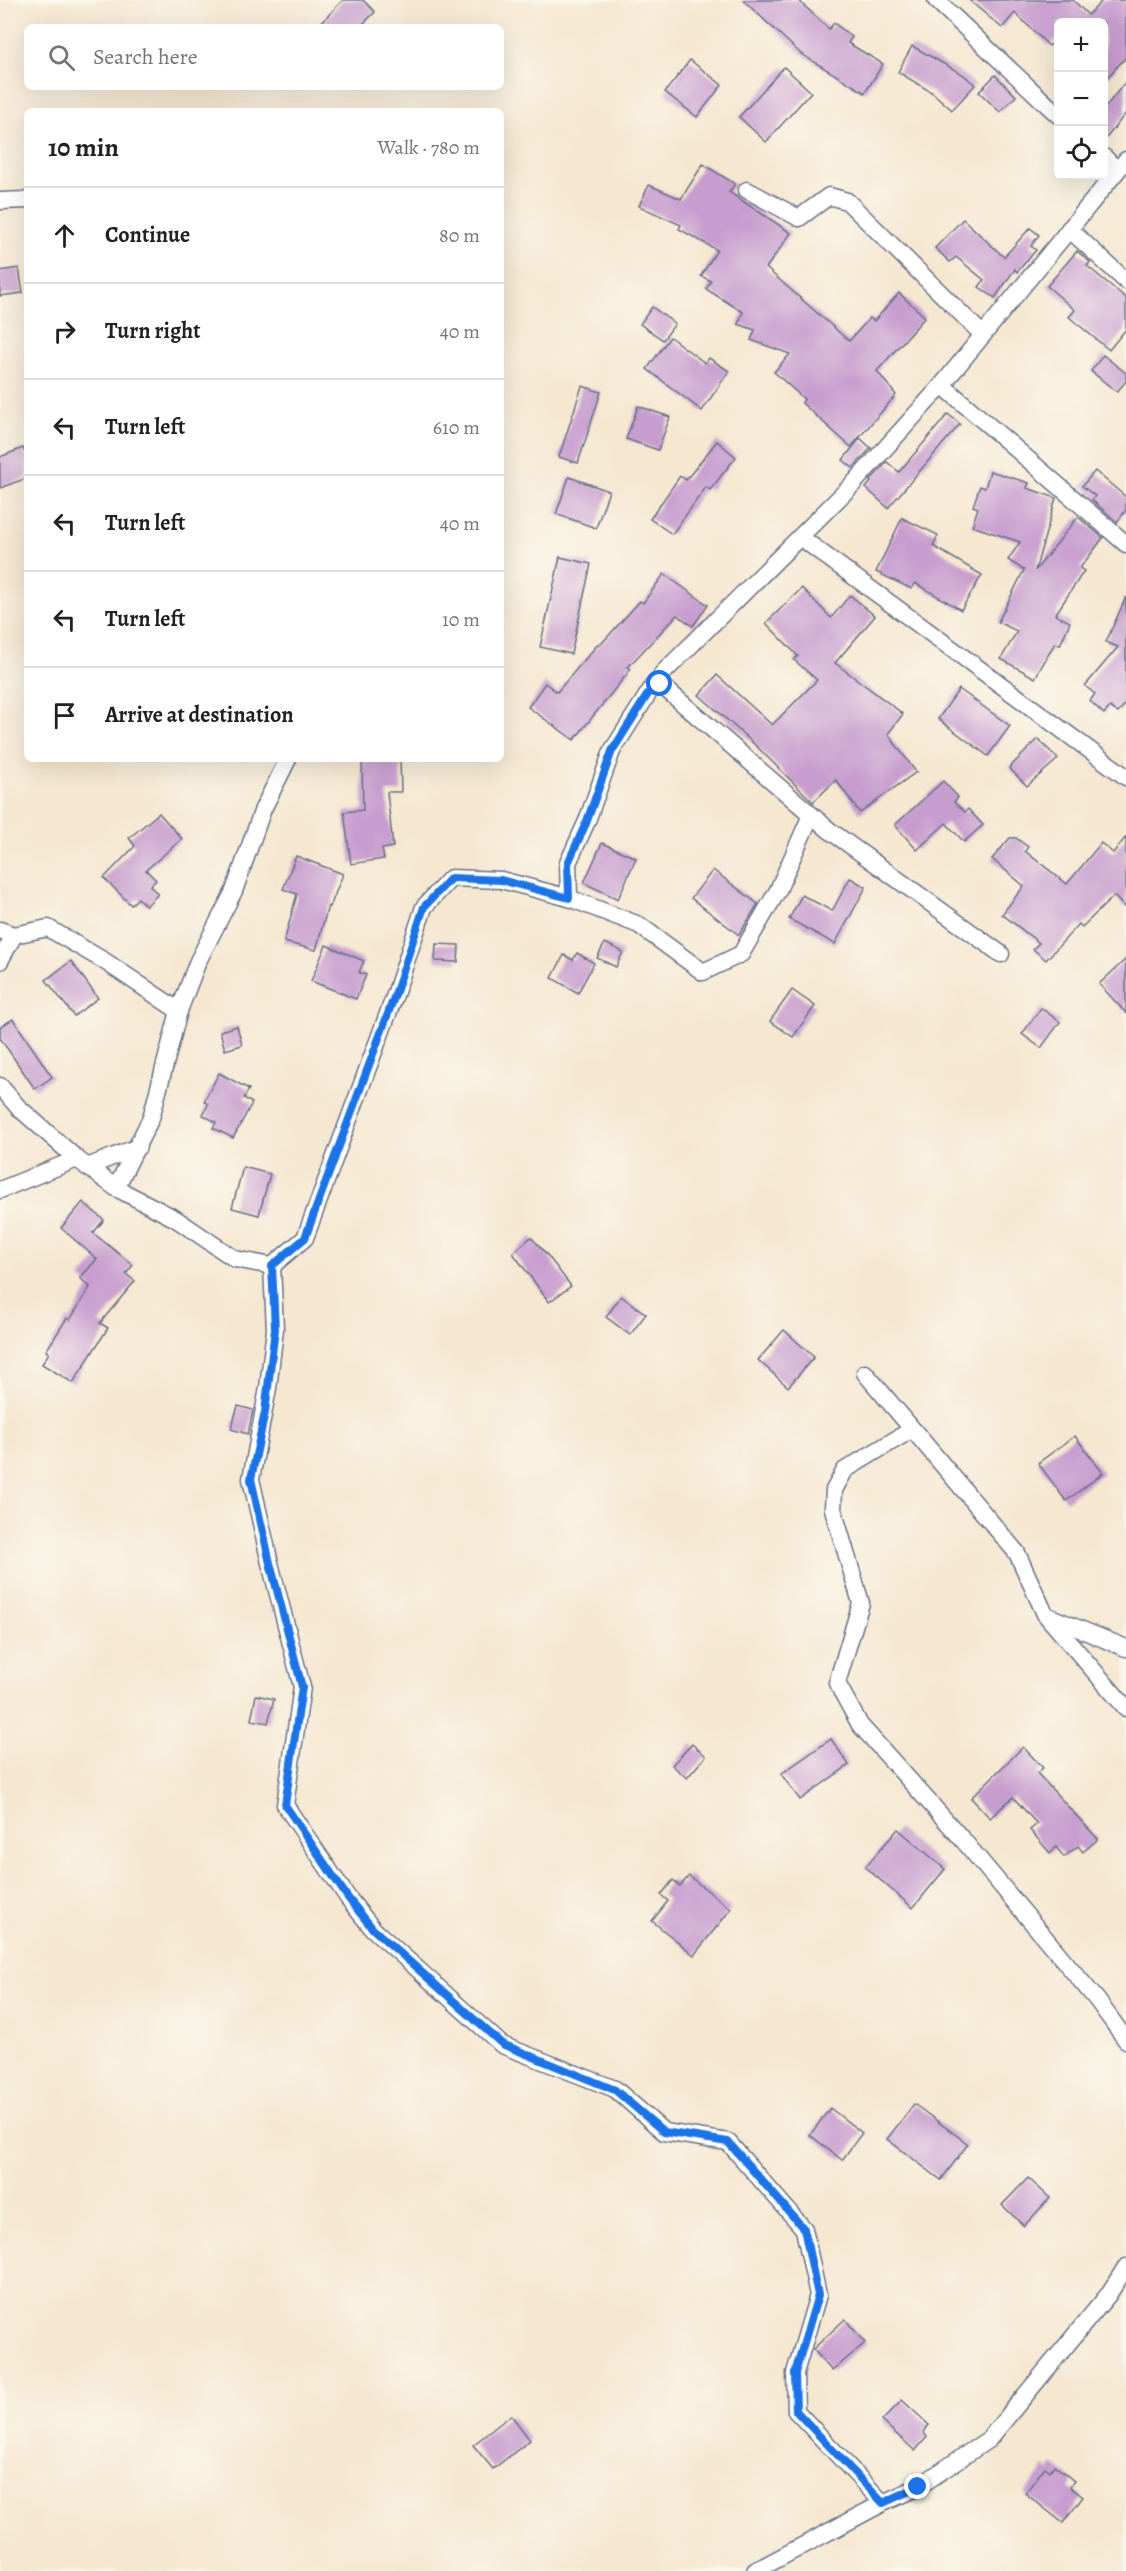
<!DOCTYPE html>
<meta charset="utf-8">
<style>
:root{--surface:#fff;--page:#f6f6f6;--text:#202124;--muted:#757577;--line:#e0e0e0}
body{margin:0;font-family:Alegreya,serif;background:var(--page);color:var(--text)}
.controls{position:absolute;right:18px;top:18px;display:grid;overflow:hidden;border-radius:9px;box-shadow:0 6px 24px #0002}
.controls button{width:54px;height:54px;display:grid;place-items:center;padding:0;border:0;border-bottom:2px solid var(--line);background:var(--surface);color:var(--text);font:30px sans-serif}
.stop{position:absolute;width:18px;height:18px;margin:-14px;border:4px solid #1a73e8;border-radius:50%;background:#fff}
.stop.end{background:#1a73e8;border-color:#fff;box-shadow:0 2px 6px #0008}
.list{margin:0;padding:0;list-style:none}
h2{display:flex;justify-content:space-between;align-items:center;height:78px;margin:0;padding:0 24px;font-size:26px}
h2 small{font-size:20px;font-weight:400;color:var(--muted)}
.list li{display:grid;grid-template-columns:39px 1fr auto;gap:18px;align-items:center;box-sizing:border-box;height:96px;padding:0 24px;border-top:2px solid var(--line)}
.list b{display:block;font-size:22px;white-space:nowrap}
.list em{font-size:20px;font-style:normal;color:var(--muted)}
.icon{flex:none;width:33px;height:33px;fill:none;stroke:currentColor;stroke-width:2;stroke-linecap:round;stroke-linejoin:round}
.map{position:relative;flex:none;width:1126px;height:2571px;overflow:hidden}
.search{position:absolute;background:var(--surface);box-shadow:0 6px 24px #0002;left:24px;top:24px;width:480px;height:66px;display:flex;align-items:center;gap:15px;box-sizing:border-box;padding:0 21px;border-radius:9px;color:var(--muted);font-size:22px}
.panel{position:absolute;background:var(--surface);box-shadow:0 6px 24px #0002;left:24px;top:108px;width:480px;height:654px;border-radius:9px}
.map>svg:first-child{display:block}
.building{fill:#c79dcf}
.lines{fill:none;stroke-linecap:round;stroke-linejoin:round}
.minor-casing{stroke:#676f86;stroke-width:19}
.minor{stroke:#fff;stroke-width:16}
.route{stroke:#1a73e8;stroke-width:8}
</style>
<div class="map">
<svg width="1126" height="2571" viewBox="0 0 1126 2571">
<rect width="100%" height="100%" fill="#fbf7ec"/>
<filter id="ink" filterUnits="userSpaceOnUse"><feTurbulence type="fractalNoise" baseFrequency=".0167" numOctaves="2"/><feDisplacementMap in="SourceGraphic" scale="12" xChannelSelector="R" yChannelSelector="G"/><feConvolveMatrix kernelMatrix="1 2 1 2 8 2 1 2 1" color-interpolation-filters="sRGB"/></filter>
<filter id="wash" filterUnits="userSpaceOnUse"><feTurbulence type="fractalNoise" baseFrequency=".008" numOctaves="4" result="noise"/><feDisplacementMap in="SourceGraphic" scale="24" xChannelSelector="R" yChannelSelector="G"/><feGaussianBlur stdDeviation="1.35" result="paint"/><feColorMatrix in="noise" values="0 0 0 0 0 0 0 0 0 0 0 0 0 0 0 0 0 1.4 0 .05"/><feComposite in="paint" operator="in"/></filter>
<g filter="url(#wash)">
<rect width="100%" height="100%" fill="#f5e7d0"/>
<g id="blocks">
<g class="building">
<polygon points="343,0 363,0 375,12 360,27 317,27"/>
<polygon points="743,0 798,0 829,29 834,23 852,37 848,43 883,64 865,93 801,54"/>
<polygon points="969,0 1073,0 1088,15 1103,0 1126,0 1126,57 1104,81 1104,22 1059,22 1059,36 1049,46 1015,13 1002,28"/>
<polygon points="912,46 964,75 975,85 952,110 933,93 898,72"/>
<polygon points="690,60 722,85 697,117 665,92"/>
<polygon points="784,67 811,92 766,142 739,117"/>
<polygon points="995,75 1016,96 1000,112 979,92"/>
<polygon points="1126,81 1126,113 1104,141 1104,109"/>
<polygon points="703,164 735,184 729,192 791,233 766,268 849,341 870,318 874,321 899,293 925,317 877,371 896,395 851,447 802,403 804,399 774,372 790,354 751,340 755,330 738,324 743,312 706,289 711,281 701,276 717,250 679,229 681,225 639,206 649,185 681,199"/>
<polygon points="963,219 1004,257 1030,228 1039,235 1031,246 1036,250 1017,272 1015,269 995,298 979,287 984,280 956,257 950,262 935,248"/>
<polygon points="1077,251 1090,262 1087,266 1126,298 1126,329 1109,350 1069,317 1075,310 1047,286"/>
<polygon points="19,268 23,293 0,296 0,271"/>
<polygon points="652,307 675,324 663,340 640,324"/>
<polygon points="670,337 705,363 709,358 729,371 702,411 647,369"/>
<polygon points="1103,355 1126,373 1126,381 1117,392 1091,371"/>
<polygon points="582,386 601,392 578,463 559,457"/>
<polygon points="638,406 670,417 658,450 626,439"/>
<polygon points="948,414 960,424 888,508 866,488 871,482 870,481 887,462 899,472"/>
<polygon points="860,438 871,448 853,468 843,460"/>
<polygon points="717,441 736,457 710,490 706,487 672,534 650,519 680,476 686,480"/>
<polygon points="23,448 27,457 27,478 0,488 0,457"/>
<polygon points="990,471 1029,483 1027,488 1056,498 1035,571 1078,517 1103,538 1080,568 1084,571 1055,615 1070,622 1060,645 1055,643 1035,678 1001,659 1017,631 998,622 1024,570 1008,560 1020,542 972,526 978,508 973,506 980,486 985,488"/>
<polygon points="1095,471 1126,497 1126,510 1117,522 1092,500 1095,496 1082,486"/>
<polygon points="569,477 609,491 596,528 556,514"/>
<polygon points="902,518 938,535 933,546 982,575 961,610 915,583 912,589 876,572"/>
<polygon points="560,557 591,564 571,654 540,647"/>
<polygon points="664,574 708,605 693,626 677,615 628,667 631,669 574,740 528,707 545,683 557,692 599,643 601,644 640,601 643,603"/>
<polygon points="802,588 831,618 850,595 875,616 835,663 903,714 888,734 916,772 860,813 836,780 813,802 751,741 699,695 717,675 772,725 817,680 794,660 798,656 766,623"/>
<polygon points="1126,597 1126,703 1118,713 1110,707 1104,714 1090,701 1095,694 1085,686 1118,647 1106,642"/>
<polygon points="959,689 1010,726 988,756 938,719"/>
<polygon points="1038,739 1058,759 1027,786 1009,768"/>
<polygon points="400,759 401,792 387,792 393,847 382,849 384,859 351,864 344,812 363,810 362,761"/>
<polygon points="943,781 958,797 954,802 965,812 968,809 983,825 964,842 946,823 917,850 895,825"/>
<polygon points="159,813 182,839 146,870 156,880 150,886 158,894 146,906 138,898 131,905 104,878 135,846 129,838"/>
<polygon points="1126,837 1126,909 1114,896 1082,927 1079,924 1046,960 1033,949 1039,943 1002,914 1024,886 992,859 1010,838 1016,838 1028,847 1025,851 1067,884 1101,843 1113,853"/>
<polygon points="602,843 636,858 618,899 584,883"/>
<polygon points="296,856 343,874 330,907 328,906 316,950 284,942 297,894 283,889"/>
<polygon points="713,870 758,904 739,935 691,898"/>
<polygon points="850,878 866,887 835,944 789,919 802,895 832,911"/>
<polygon points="605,943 623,952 616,967 597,958"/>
<polygon points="436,944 459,945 458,962 435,961"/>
<polygon points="326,945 364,961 359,972 366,975 356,999 311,981"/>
<polygon points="577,953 594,963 578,993 552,978 564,955 573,960"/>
<polygon points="1126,959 1126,1013 1099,984"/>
<polygon points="71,961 98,998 74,1016 46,980"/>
<polygon points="792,990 815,1006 793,1037 770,1021"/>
<polygon points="1041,1008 1060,1022 1041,1048 1022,1034"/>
<polygon points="13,1019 52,1077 35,1089 0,1038 0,1027"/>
<polygon points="237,1026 242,1045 225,1050 220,1031"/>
<polygon points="219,1073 249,1089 244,1098 252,1103 233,1138 213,1128 216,1122 203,1115 208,1104 204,1101"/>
<polygon points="243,1167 270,1174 259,1215 232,1208"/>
<polygon points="83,1202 104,1220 93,1233 133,1265 126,1274 135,1281 100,1323 108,1328 73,1383 42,1364 49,1353 46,1351 67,1318 70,1320 90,1287 80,1278 97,1259 61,1228"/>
<polygon points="531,1237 548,1256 571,1286 549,1302 513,1253"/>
<polygon points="621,1296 646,1314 630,1335 606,1317"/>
<polygon points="784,1330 814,1357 788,1387 758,1360"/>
<polygon points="238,1406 253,1410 248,1434 231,1429"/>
<polygon points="1075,1436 1103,1473 1066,1501 1038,1463"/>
<polygon points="256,1695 274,1699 268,1723 251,1720"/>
<polygon points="831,1739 849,1765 800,1800 781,1774"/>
<polygon points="692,1744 706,1756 687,1778 672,1765"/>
<polygon points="1023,1747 1043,1768 1037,1773 1098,1839 1083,1852 1078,1846 1064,1857 1056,1847 1050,1853 1030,1830 1037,1824 1013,1797 990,1818 971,1798"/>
<polygon points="898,1829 945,1869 913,1908 865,1867"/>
<polygon points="689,1876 731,1909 694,1955 652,1921 668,1901 661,1895 673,1880 680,1886"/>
<polygon points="914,2104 968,2144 941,2180 887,2139"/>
<polygon points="830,2108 862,2133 842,2160 810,2135"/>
<polygon points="1028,2178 1050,2198 1024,2226 1002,2205"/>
<polygon points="845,2319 865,2343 832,2371 813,2349"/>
<polygon points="902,2400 929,2425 923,2432 927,2437 915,2451 882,2421"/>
<polygon points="511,2415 530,2440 493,2469 473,2445"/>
<polygon points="1054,2465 1074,2481 1070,2487 1083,2497 1063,2523 1025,2493 1045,2467 1050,2471"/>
</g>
</g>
</g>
<g filter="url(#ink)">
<use href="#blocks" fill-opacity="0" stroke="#676f86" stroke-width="1.5"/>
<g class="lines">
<g class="minor-casing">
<g id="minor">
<polyline points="936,0 1058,115"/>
<polyline points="1104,157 1117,170"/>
<polyline points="747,190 799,218 829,196 847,201 983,335"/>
<polyline points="0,201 27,200"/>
<polyline points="1069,229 1126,281"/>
<polyline points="942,385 1126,544"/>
<polyline points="800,537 1126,777"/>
<polyline points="569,898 568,863 587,821 612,751 655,683 660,684"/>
<polyline points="0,930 14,935 0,961"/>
<polyline points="14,935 48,928 106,962 179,1011"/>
<polyline points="1001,954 829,830 660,684 662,674 854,483 942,385 1126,160"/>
<polyline points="0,1086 18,1107 77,1159"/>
<polyline points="87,1167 138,1147"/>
<polyline points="116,1188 151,1118 179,1011 198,961 234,891 263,809 288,759"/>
<polyline points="0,1190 77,1159 116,1188 176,1219 235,1259 272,1266 305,1238 396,992 424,907 451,878 501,880 569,898 639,925 703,972 741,954 778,890 811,815"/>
<polyline points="272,1266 275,1329 268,1388 251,1479 270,1563 302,1687 285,1805 348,1898 373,1929 502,2045 615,2089 664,2132 728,2142 804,2229 818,2295 795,2373 796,2411 883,2503 918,2487 989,2439 1108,2295 1126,2267"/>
<polyline points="865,1373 1017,1553 1045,1614 1126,1708"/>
<polyline points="911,1430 845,1470 834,1490 833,1509 861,1603 837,1683 860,1725 963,1840 1097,2000 1126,2040"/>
<polyline points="1048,1616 1126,1648"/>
<polyline points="755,2571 883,2503"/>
</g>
</g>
<use href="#minor" class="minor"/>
</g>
</g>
<g class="lines" filter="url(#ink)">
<polyline class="route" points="660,684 655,683 612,751 587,821 568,863 569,898 501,880 451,878 424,907 396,992 305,1238 272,1266 275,1329 265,1412 251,1479 270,1563 302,1687 285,1805 348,1898 373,1929 502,2044 615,2090 664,2132 728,2142 804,2229 818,2295 795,2373 796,2411 883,2503 918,2487"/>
</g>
</svg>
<div class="controls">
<button>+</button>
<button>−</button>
<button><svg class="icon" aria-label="locate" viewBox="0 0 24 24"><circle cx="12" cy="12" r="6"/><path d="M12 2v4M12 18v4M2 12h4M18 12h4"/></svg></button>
</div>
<div class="stop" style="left:660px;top:684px"></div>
<div class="stop end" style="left:918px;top:2487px"></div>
<div class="search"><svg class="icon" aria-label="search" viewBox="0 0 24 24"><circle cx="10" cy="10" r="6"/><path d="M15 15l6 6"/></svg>Search here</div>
<section class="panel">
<h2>10 min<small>Walk · 780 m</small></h2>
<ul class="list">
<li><svg class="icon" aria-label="ahead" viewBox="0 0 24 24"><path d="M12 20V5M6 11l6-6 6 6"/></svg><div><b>Continue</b></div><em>80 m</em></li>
<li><svg class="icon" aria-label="right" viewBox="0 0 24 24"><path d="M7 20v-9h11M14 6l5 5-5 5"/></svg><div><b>Turn right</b></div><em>40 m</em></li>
<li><svg class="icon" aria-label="left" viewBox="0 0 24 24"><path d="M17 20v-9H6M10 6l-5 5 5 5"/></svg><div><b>Turn left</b></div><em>610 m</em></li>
<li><svg class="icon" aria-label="left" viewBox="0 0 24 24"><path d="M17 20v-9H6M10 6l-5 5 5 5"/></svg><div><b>Turn left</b></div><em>40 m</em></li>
<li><svg class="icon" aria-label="left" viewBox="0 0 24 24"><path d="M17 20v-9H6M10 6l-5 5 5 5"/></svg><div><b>Turn left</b></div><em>10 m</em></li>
<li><svg class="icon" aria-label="arrive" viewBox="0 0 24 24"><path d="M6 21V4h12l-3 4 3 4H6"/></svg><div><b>Arrive at destination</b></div></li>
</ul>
</section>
</div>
